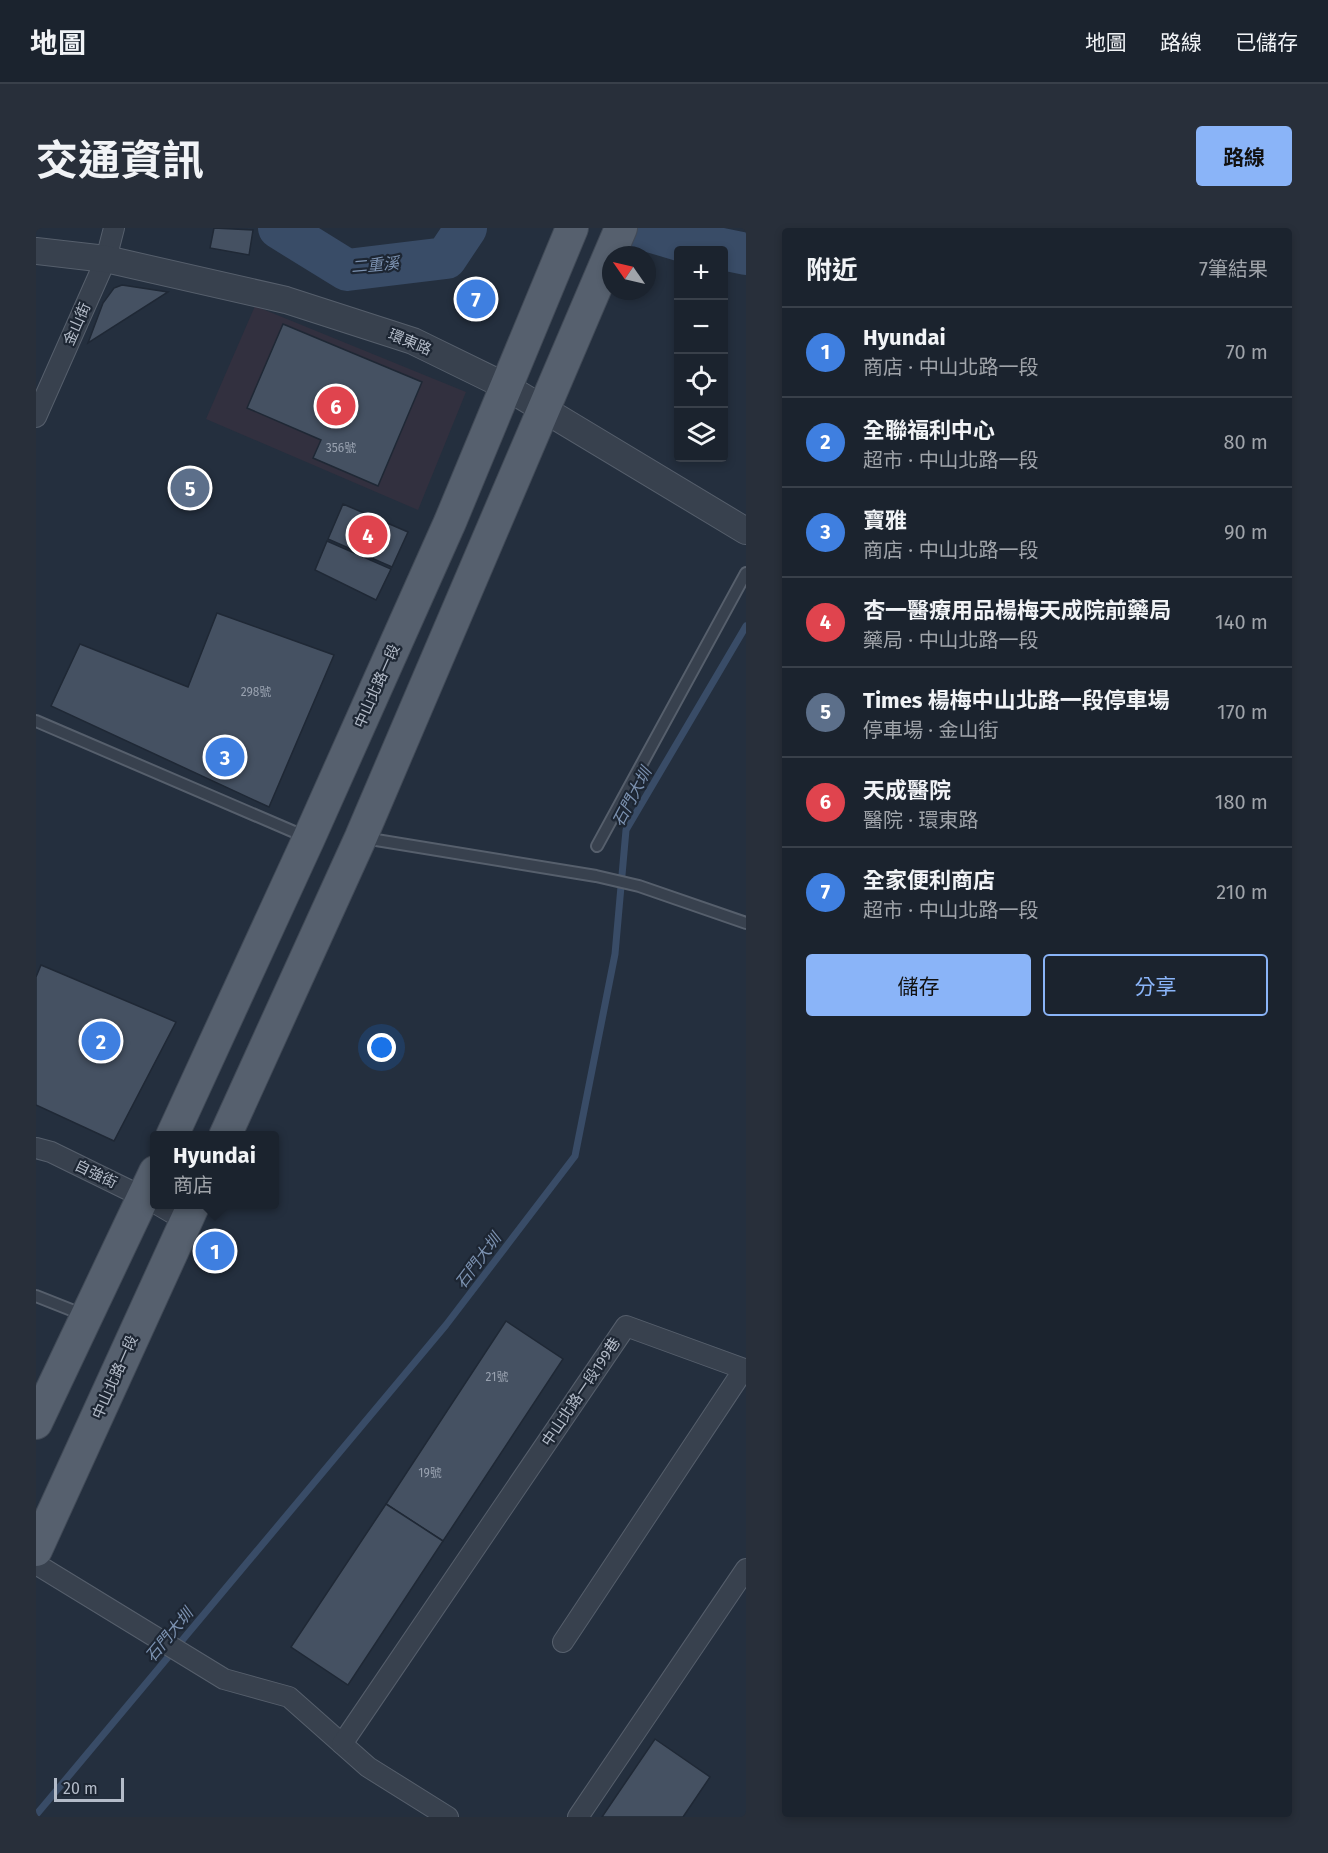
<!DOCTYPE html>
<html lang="zh-TW">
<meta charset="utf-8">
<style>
:root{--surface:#1b232e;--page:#282f3a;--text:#f1f3f6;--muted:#a0a4aa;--line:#39404a;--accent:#8ab4f8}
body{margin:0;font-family:"Fira Sans","Noto Sans TC",sans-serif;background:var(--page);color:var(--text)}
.controls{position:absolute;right:18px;top:18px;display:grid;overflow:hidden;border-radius:6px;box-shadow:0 3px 9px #0003}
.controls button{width:54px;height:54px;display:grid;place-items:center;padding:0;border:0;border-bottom:2px solid var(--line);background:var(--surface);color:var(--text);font:30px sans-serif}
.compass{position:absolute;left:566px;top:18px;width:54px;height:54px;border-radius:50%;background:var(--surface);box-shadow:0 3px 9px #0003;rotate:304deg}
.scale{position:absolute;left:18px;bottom:15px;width:70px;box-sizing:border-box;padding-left:6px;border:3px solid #b4bcc9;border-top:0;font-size:16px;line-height:21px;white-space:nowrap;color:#b4bcc9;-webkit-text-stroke:4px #1d2633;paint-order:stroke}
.you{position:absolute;left:346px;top:820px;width:21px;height:21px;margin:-15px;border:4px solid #fff;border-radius:50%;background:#1a73e8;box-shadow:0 0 0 9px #1a73e833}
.badge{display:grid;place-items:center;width:39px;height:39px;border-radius:50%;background:var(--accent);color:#fff;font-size:20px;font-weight:700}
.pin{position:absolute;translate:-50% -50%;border:3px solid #fff;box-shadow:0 2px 6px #0006}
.popup{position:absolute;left:114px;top:903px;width:129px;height:78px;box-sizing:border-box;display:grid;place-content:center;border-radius:6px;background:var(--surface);filter:drop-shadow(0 2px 4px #0005);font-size:20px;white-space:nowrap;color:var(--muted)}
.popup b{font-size:22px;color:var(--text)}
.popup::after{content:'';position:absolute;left:50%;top:100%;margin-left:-12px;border:12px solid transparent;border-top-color:var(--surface)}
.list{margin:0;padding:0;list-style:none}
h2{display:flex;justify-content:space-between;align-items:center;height:78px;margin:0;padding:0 24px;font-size:26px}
h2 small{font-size:20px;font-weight:400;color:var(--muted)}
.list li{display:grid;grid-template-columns:39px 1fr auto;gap:18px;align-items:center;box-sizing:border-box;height:90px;padding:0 24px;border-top:2px solid var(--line)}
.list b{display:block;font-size:22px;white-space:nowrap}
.list p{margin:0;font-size:20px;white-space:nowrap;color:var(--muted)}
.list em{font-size:20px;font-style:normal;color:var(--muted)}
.actions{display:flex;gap:12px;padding:18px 24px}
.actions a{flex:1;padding:14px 0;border:2px solid var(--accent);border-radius:6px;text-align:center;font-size:21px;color:var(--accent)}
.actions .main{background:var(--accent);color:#111}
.icon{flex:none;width:33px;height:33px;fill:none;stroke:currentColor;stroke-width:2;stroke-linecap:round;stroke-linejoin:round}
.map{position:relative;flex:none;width:710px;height:1589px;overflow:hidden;border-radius:6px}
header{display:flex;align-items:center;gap:36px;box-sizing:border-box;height:84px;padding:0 30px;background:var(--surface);border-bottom:2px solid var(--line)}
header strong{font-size:28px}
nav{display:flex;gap:33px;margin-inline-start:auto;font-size:21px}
.intro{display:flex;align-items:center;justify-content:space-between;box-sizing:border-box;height:144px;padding:0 36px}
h1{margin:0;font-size:42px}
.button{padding:15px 27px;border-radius:6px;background:var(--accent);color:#111;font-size:21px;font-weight:700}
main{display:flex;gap:36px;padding:0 36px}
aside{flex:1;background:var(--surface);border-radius:6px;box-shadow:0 3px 9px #0003}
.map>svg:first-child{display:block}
.medical{fill:#32303f}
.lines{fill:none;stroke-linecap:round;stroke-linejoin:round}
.stream{stroke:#394c67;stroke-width:7}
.river{stroke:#394c67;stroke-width:42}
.building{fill:#455162;stroke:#1f2835;stroke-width:1.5}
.service-casing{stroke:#565f6c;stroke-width:14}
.minor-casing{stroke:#565f6c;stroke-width:22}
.tertiary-casing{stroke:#565f6c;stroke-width:28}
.primary-casing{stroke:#414a57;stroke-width:34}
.service{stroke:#38414e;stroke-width:10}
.minor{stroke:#38414e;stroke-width:20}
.tertiary{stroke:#38414e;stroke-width:26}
.primary{stroke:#56606e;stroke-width:32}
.labels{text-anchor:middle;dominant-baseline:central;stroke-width:4.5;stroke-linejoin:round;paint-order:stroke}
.number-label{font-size:12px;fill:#98a1af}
.street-label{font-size:15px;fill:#b4bcc9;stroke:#1d2633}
.water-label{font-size:16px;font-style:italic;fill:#7c92b1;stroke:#1d2633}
</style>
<header>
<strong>地圖</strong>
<nav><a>地圖</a><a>路線</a><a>已儲存</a></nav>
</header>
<div class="intro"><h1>交通資訊</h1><a class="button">路線</a></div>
<main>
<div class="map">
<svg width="710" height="1589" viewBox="0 0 710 1589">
<rect width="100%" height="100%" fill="#242f3e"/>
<polygon class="medical" points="219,78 430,164 382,282 170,191"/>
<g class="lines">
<polyline class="stream" points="0,1587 410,1097 539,928 579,726 590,602 710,398"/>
<g class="river">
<polyline points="243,0 311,42 410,30 430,0"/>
<polyline points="603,0 647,13 710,26"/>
</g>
</g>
<g class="building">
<polygon points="178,0 217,2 213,27 174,20"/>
<polygon points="86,57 132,64 52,115 67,75 78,60"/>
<polygon points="247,96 386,154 342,258 277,230 285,212 211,180"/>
<polygon points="307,276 372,304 356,339 292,311"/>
<polygon points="291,313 355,341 340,372 279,342"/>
<polygon points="181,385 298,427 233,579 15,478 44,416 152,459"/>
<polygon points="5,737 140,794 78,913 0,877 0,749"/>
<polygon points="470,1093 527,1131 407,1313 350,1276"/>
<polygon points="350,1276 407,1313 312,1457 255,1419"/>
<polygon points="619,1511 674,1549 647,1589 566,1589"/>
</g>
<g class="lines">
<g class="service-casing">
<g id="service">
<polyline points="0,493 270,609"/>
<polyline points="328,610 560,648 603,658 710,695"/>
<polyline points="561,618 710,345"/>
<polyline points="0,1068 48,1087"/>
</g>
</g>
<g class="minor-casing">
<g id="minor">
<polyline points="0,189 70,31 78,0"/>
<polyline points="0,920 15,924 117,974"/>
<polyline points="121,976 150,993"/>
<polyline points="0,1336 188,1451 253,1469 332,1539 412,1589"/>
<polyline points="306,1516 590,1098 708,1141 527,1414"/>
<polyline points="542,1589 710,1341"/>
</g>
</g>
<g class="tertiary-casing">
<polyline id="tertiary" points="0,23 70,31 250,72 377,113 469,158 710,303"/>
</g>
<g class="primary-casing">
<g id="primary">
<polyline points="136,908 273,610 414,294 536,0"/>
<polyline points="189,908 325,609 585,0"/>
<polyline points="0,1195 119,944"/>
<polyline points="0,1322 158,976"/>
</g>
</g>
<use href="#service" class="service"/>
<use href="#minor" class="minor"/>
<use href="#tertiary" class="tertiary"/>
<use href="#primary" class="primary"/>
</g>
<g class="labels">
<g class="number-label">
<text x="305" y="220">356號</text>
<text x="220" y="464">298號</text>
<text x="461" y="1149">21號</text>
<text x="394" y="1245">19號</text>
</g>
<g class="street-label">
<text transform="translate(41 96) rotate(-66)">金山街</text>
<text transform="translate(374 114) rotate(22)">環東路</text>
<text transform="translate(341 458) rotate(-66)">中山北路一段</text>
<text transform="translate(60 946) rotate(26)">自強街</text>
<text transform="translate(79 1149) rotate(-66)">中山北路一段</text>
<text transform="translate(545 1164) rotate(-56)">中山北路一段199巷</text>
</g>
<g class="water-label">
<text transform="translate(339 37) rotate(-5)">二重溪</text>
<text transform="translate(596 569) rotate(-62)">石門大圳</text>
<text transform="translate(442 1033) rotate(-53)">石門大圳</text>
<text transform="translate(133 1407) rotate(-50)">石門大圳</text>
</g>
</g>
</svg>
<div class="controls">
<button>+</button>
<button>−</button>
<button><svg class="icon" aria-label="locate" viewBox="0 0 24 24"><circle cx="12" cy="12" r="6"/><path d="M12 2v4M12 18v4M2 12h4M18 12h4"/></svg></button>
<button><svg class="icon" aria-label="layers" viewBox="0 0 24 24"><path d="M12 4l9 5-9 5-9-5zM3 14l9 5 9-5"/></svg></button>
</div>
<svg class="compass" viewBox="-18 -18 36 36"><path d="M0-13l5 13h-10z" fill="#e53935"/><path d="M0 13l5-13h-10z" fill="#a0a4aa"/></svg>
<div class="scale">20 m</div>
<div class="you"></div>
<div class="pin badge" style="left:179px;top:1023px;background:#3f7fe0">1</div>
<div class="popup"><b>Hyundai</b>商店</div>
<div class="pin badge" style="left:65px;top:813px;background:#3f7fe0">2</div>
<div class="pin badge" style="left:189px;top:529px;background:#3f7fe0">3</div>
<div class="pin badge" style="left:332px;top:307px;background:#e0444e">4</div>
<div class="pin badge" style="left:154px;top:260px;background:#5c6f8a">5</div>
<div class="pin badge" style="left:300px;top:178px;background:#e0444e">6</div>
<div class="pin badge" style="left:440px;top:71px;background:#3f7fe0">7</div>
</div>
<aside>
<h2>附近<small>7筆結果</small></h2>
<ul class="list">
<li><span class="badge" style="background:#3f7fe0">1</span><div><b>Hyundai</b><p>商店 · 中山北路一段</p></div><em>70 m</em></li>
<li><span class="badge" style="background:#3f7fe0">2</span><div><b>全聯福利中心</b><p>超市 · 中山北路一段</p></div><em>80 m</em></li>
<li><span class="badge" style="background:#3f7fe0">3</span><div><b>寶雅</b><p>商店 · 中山北路一段</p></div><em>90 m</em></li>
<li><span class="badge" style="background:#e0444e">4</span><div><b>杏一醫療用品楊梅天成院前藥局</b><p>藥局 · 中山北路一段</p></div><em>140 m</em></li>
<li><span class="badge" style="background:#5c6f8a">5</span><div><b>Times 楊梅中山北路一段停車場</b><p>停車場 · 金山街</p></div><em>170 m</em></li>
<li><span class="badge" style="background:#e0444e">6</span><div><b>天成醫院</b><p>醫院 · 環東路</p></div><em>180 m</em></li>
<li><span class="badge" style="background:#3f7fe0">7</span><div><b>全家便利商店</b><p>超市 · 中山北路一段</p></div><em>210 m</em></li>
</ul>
<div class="actions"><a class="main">儲存</a><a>分享</a></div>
</aside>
</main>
